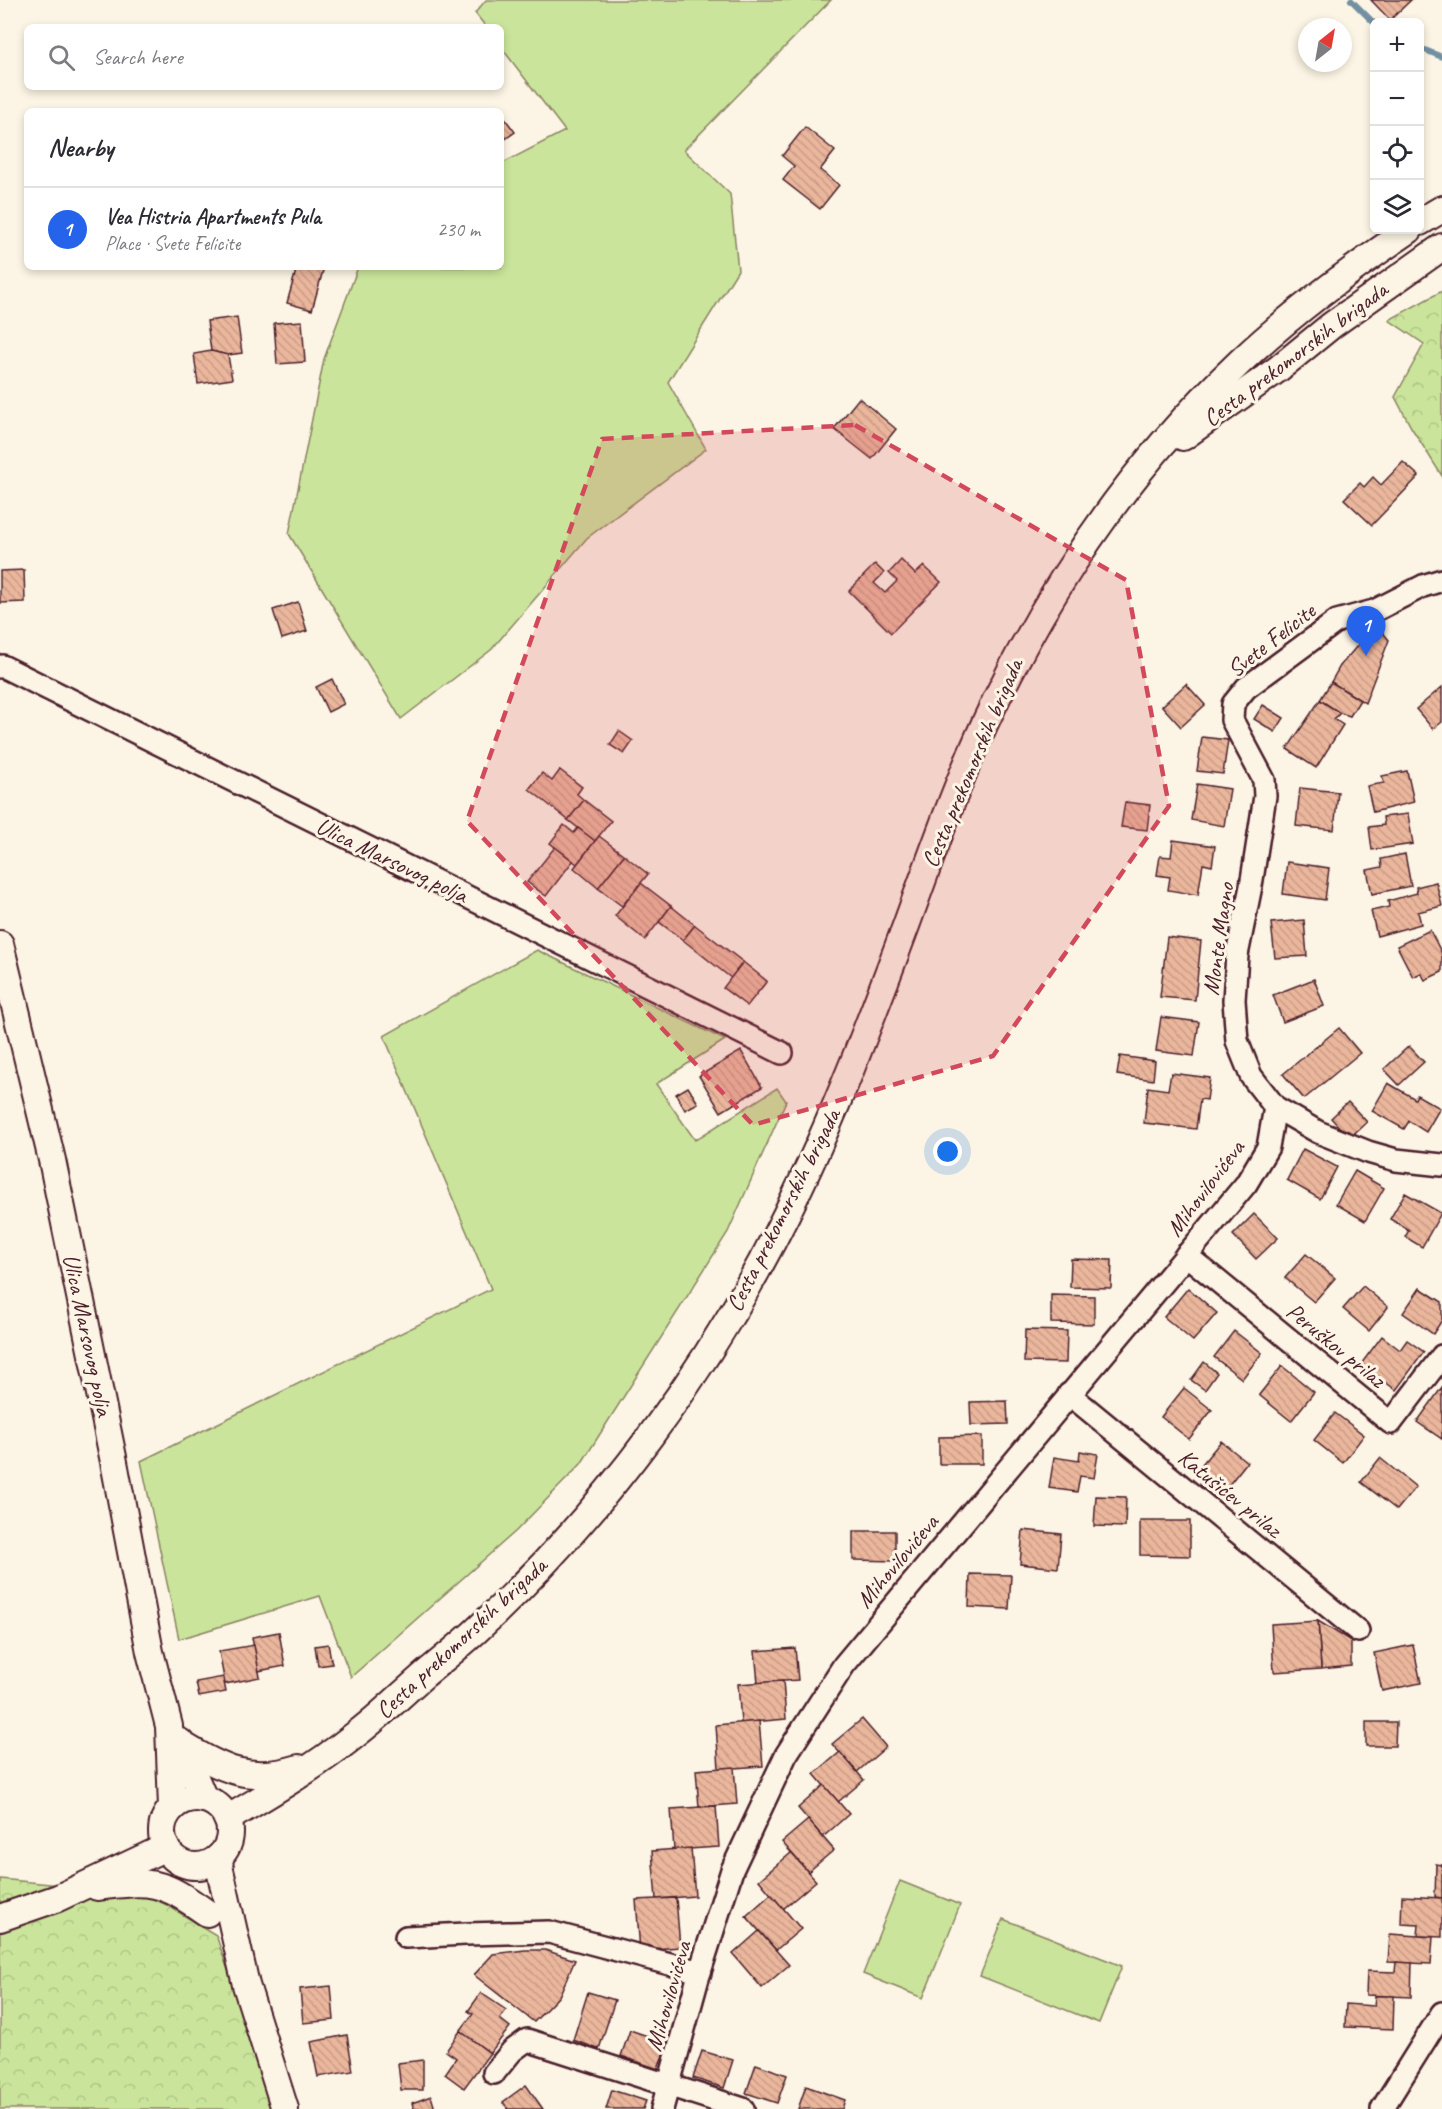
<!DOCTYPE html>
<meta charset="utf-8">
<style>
:root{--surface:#fff;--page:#f2f2f3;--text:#2b2b33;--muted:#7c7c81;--line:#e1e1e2;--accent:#2563eb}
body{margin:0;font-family:Caveat,sans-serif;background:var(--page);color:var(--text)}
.controls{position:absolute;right:18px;top:18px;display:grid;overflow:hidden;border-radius:9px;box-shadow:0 3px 9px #0003}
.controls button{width:54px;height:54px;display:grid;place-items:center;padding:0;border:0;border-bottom:2px solid var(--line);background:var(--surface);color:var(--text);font:30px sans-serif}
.compass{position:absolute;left:1298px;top:18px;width:54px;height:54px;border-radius:50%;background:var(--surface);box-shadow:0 3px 9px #0003;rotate:31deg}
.you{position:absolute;left:948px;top:1152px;width:21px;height:21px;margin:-15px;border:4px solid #fff;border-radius:50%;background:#1a73e8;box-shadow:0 0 0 9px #1a73e833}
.badge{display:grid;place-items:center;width:39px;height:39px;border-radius:50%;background:var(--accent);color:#fff;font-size:20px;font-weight:700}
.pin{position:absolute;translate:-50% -50px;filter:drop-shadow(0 2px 3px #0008)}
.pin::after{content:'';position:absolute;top:32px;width:21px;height:18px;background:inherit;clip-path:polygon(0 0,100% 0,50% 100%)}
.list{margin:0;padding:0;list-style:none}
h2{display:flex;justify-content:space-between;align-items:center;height:78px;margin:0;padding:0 24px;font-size:26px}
h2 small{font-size:20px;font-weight:400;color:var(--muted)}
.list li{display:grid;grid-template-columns:39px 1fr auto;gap:18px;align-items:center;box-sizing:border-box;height:84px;padding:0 24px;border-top:2px solid var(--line)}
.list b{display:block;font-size:22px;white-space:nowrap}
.list p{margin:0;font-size:20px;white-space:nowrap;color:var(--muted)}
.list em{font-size:20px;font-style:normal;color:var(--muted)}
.icon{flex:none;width:33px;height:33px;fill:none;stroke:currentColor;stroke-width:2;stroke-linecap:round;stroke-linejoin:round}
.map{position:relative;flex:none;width:1442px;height:2109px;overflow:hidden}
.search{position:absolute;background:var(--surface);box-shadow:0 3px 9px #0003;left:24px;top:24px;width:480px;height:66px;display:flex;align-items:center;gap:15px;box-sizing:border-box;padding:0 21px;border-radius:9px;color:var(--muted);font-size:22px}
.panel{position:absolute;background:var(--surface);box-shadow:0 3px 9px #0003;left:24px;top:108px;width:480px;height:162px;border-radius:9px}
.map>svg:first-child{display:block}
.grass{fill:#cae59b;stroke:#8a8263;stroke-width:1.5}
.forest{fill:url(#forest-crowns);stroke:#8a8263;stroke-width:1.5}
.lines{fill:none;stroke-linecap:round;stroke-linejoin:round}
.stream{stroke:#738fa2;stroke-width:6}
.building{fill:url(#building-back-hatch);stroke:#4a1f2b;stroke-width:1.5}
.minor-casing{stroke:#4a1f2b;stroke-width:26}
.major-casing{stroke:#4a1f2b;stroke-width:30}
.minor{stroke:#fcf5e5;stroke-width:21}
.major{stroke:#fcf5e5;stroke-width:26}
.marked{fill:#d1495b;fill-opacity:0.2;stroke:#d1495b;stroke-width:4.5;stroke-dasharray:12 8;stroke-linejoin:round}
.labels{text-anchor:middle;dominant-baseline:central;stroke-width:6;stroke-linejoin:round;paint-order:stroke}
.street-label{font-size:24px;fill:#4a1f2b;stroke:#fcf5e5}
</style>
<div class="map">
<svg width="1442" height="2109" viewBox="0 0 1442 2109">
<defs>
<pattern id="forest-crowns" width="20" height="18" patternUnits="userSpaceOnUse" patternTransform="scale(1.5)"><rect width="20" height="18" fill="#cae59b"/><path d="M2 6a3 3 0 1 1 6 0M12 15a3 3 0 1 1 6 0" fill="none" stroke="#afc486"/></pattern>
<pattern id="building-back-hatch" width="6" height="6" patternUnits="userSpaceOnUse" patternTransform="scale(1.5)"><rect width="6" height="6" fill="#eab69c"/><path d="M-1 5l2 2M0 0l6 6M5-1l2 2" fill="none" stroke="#ca9c87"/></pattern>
</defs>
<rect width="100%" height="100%" fill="#fcf5e5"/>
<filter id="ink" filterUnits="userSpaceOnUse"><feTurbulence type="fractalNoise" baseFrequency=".0167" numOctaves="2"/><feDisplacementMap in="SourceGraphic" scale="12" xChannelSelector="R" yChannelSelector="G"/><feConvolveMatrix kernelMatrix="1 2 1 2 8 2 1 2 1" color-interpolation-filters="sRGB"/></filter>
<g filter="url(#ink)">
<g class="grass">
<polygon points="486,0 831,0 684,150 730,194 738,270 668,382 706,449 587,538 491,650 401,719 289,534 324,359 358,267 501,267 501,164 565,131 501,47 501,27 486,27 475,13"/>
<polygon points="537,950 725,1040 656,1084 695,1140 777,1088 786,1101 728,1232 581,1464 516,1531 351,1677 320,1596 179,1639 141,1461 491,1289 384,1036"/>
<polygon points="900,1881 960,1905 923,1998 863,1974"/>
<polygon points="1003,1919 1122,1966 1099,2023 980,1976"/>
</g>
<g class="forest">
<polygon points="1442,291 1442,476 1411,427 1395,397 1424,344 1389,320"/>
<polygon points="0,1879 140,1893 167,1905 216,1935 275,2109 0,2109"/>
</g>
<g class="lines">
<g class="stream">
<polyline points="1351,0 1374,23"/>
<polyline points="1420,48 1442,57"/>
</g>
</g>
<g class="building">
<polygon points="1371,0 1411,0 1390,20"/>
<polygon points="503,116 515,132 501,142 501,118"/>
<polygon points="805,127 835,151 820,170 839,185 820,209 783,180 794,166 782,156"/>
<polygon points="297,267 324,267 312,310 287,303"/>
<polygon points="237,317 242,353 228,355 211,351 207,321"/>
<polygon points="302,321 305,362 277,364 274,323"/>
<polygon points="211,351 228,355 232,379 198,384 194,354"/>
<polygon points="859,398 896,429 872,459 834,429"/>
<polygon points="1403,462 1419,476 1372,525 1344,499 1360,483 1364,487 1373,477 1381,485"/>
<polygon points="901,560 915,574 924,566 941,582 891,633 849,591 875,564 884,573 874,583 885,593 897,581 889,573"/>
<polygon points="24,570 25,602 0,603 0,571"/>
<polygon points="298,602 307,631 282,639 273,610"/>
<polygon points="1380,629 1389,640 1365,703 1331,682 1340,666 1357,646"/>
<polygon points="332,679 344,704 328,712 316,687"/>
<polygon points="1331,682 1360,700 1350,716 1340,713 1320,700"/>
<polygon points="1186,684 1205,705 1181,727 1162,706"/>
<polygon points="1442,687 1442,722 1433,729 1416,709"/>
<polygon points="1320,700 1340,713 1334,719 1343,725 1316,768 1287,749"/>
<polygon points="1263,705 1284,718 1275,732 1254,719"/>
<polygon points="619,731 633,741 624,754 610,745"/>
<polygon points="1202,737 1228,740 1223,774 1197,771"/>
<polygon points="560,770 582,787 577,794 584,800 568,820 529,789 542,773 552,781"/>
<polygon points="1407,771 1414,802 1373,812 1367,786 1384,783 1382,776"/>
<polygon points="1197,784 1230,789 1224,826 1191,820"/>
<polygon points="1300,788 1338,792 1334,830 1296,826"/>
<polygon points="584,800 611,821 595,841 568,820"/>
<polygon points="1125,802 1150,805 1147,830 1121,827"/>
<polygon points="1408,814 1413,844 1372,850 1369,827 1384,825 1383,817"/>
<polygon points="564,825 574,833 578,828 595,841 577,864 550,843"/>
<polygon points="599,836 624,855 598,888 574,868"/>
<polygon points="1173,840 1215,846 1212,866 1203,864 1198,895 1168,890 1170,877 1157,875 1160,856 1171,857"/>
<polygon points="555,847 573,861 546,896 527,882"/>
<polygon points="1405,854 1411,886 1372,894 1367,870 1382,867 1381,859"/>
<polygon points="624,855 648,874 622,906 598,888"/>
<polygon points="1287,862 1329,868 1325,900 1283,894"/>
<polygon points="1436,882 1442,906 1418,912 1421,924 1377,936 1371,911 1389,907 1388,901 1417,893 1416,887"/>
<polygon points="641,883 671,906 645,940 615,916"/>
<polygon points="671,906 695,925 683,940 659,922"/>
<polygon points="1304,920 1307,956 1275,958 1271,923"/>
<polygon points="695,925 743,962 731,978 683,940"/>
<polygon points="1430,930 1442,954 1442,972 1425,980 1421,973 1413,977 1397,946"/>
<polygon points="1167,937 1201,941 1195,1000 1160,997"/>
<polygon points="743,962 767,981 747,1006 723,988"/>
<polygon points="1314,979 1324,1006 1283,1022 1273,995"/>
<polygon points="1161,1017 1199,1022 1194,1056 1156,1051"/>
<polygon points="1339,1028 1360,1053 1304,1099 1283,1074"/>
<polygon points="1409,1046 1424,1062 1399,1085 1384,1069"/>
<polygon points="741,1051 762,1087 721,1112 699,1076"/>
<polygon points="1120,1056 1155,1061 1153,1080 1117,1075"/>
<polygon points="1171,1073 1210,1078 1207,1100 1200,1099 1196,1129 1144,1123 1148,1087 1168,1090"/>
<polygon points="1388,1083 1415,1099 1417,1095 1440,1108 1426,1132 1409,1121 1404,1129 1372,1111"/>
<polygon points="688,1087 698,1103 685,1110 676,1094"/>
<polygon points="1348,1102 1367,1122 1349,1138 1331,1118"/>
<polygon points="1303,1149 1337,1167 1320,1199 1287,1180"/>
<polygon points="1355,1171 1384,1188 1365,1221 1336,1204"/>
<polygon points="1405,1193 1441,1213 1422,1247 1405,1237 1409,1230 1390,1219"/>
<polygon points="1254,1214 1278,1238 1256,1259 1233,1235"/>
<polygon points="1306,1254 1335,1278 1314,1302 1285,1278"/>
<polygon points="1071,1259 1112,1260 1111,1288 1070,1287"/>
<polygon points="1363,1286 1388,1307 1369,1331 1343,1309"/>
<polygon points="1188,1288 1217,1313 1193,1341 1164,1317"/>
<polygon points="1420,1288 1442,1302 1442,1320 1433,1334 1403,1313"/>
<polygon points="1051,1295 1094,1296 1094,1324 1051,1323"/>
<polygon points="1025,1330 1067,1331 1066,1363 1024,1362"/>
<polygon points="1234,1331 1262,1353 1242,1379 1214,1357"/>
<polygon points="1382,1336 1400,1350 1407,1340 1424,1352 1396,1390 1361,1364"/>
<polygon points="1204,1362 1217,1373 1205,1390 1191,1380"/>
<polygon points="1282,1366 1314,1392 1291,1421 1259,1395"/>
<polygon points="1442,1387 1442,1439 1417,1422"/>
<polygon points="1184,1388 1212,1410 1189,1439 1161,1417"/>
<polygon points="1007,1401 1008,1424 971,1425 970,1402"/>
<polygon points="1335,1413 1364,1435 1343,1463 1314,1440"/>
<polygon points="982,1436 982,1464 939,1464 939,1437"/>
<polygon points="1221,1441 1247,1462 1224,1491 1198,1469"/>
<polygon points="1080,1451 1098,1454 1094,1478 1080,1476 1077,1492 1049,1488 1054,1457 1079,1461"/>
<polygon points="1380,1458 1416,1487 1397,1510 1361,1482"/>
<polygon points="1096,1496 1126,1497 1125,1527 1094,1526"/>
<polygon points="1140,1521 1190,1521 1190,1556 1140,1555"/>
<polygon points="1023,1530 1061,1534 1058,1568 1020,1564"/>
<polygon points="853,1531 895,1531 895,1561 853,1560"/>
<polygon points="970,1574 1011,1575 1009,1609 969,1607"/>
<polygon points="1318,1621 1351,1641 1351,1666 1321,1669"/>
<polygon points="1318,1621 1321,1669 1274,1672 1271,1624"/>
<polygon points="279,1632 285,1666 258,1671 252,1637"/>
<polygon points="328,1644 332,1664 318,1666 315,1646"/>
<polygon points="254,1645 260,1677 225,1684 219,1651"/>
<polygon points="1413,1645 1421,1683 1382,1691 1374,1653"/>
<polygon points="795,1648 798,1680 758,1683 755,1651"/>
<polygon points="223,1677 226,1692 199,1697 196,1682"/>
<polygon points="783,1681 786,1719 741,1723 738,1684"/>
<polygon points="862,1719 886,1747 857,1772 832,1744"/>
<polygon points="759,1721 763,1766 719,1769 716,1725"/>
<polygon points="1366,1722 1396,1722 1395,1746 1366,1746"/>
<polygon points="840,1752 864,1780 838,1802 814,1774"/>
<polygon points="734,1767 737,1804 699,1807 696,1770"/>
<polygon points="824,1785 849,1814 823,1837 798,1808"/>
<polygon points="716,1806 719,1847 674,1850 671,1809"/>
<polygon points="808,1820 834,1850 808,1872 782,1842"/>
<polygon points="691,1848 695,1896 656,1899 652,1851"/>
<polygon points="791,1853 816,1881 783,1909 759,1880"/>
<polygon points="1436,1864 1442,1865 1442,1898 1435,1897"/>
<polygon points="771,1894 801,1929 776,1950 746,1916"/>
<polygon points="1402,1896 1442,1898 1442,1937 1418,1936 1419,1925 1401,1924"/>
<polygon points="676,1898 680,1947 640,1950 636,1900"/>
<polygon points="759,1931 789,1965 762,1988 733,1954"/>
<polygon points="1390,1934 1433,1937 1431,1964 1388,1962"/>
<polygon points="525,1950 545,1950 575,1960 559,1996 534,2022 474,1975 493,1954"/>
<polygon points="1396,1962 1412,1963 1411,1997 1366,1995 1367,1971 1395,1972"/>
<polygon points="331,1986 334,2020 303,2023 300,1989"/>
<polygon points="588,1992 615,2000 599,2049 573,2040"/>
<polygon points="481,1993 506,2010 500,2019 510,2027 490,2053 460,2031 473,2014 468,2011"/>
<polygon points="1375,1996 1394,1996 1393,2029 1345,2027 1346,2004 1374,2006"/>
<polygon points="630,2030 668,2043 658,2069 621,2056"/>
<polygon points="460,2031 490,2053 464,2088 445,2074 456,2058 446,2051"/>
<polygon points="347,2035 353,2071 318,2077 311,2042"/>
<polygon points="702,2051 733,2060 724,2088 693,2078"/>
<polygon points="423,2060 423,2090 401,2090 398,2063"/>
<polygon points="756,2064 787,2075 777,2103 746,2093"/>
<polygon points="526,2085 543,2109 508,2109 503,2102"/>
<polygon points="806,2086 845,2100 842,2109 798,2109"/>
<polygon points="612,2090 646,2101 643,2109 606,2109"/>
<polygon points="431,2096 435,2109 414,2109 412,2103"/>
</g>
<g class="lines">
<g class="minor-casing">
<g id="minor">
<polyline points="1442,580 1423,586 1374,611 1337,621 1246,688 1233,704 1232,720 1264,780 1265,796 1251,886 1237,955 1234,1000 1237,1041 1251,1076 1275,1107 1318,1132 1368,1152 1396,1160 1442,1165"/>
<polyline points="0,667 2,666 782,1053"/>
<polyline points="1186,1255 1391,1423 1442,1356"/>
<polyline points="1069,1394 1358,1631"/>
<polyline points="406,1937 466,1934 549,1932 700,1972"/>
<polyline points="494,2073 512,2051 527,2040 743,2109"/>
<polyline points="662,2109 698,1978 732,1870 786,1755 844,1665 1246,1184 1268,1147 1275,1107"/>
<polyline points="1382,2109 1442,2013"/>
</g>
</g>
<g class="major-casing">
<g id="major">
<polyline points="1420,222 1442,209"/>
<polyline points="1183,437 1278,369 1332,325 1442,247"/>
<polyline points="0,944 52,1160 114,1462 150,1652 169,1726 172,1808"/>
<polyline points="180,1742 204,1799"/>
<path d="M181,1744C223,1770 250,1783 299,1768"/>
<circle cx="196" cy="1832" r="34"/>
<path d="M227,1819C271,1793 315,1767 355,1735C379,1717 401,1695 424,1675C442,1660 461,1645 478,1629C604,1512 710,1368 786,1215C833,1120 870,1022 907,923C931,857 955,789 984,725C1047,589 1132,464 1241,361C1293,312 1350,270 1409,230"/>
<polyline points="219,1857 220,1870 246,1985 285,2109"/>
<path d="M97,1887C152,1880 161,1880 207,1913"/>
<polyline points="0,1918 58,1898 166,1847"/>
</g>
</g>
<use href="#minor" class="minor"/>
<use href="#major" class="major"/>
</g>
</g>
<path class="marked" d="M855,425L1126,580L1169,806L993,1056L753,1125L467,821L602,439Z"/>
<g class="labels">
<g class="street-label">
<text transform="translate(1295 354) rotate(-37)">Cesta prekomorskih brigada</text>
<text transform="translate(1271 640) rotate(-38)">Svete Felicite</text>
<text transform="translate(972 763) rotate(-67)">Cesta prekomorskih brigada</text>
<text transform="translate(392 860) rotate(26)">Ulica Marsovog polja</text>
<text transform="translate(1218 939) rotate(-82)">Monte Magno</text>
<text transform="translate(1205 1188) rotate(-53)">Mihovilovićeva</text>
<text transform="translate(783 1210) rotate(-63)">Cesta prekomorskih brigada</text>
<text transform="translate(88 1335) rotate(78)">Ulica Marsovog polja</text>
<text transform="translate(1336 1345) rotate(39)">Peruškov prilaz</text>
<text transform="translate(1230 1493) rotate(39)">Katušićev prilaz</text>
<text transform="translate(897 1561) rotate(-50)">Mihovilovićeva</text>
<text transform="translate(461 1638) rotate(-43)">Cesta prekomorskih brigada</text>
<text transform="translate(668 1996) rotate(-74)">Mihovilovićeva</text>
</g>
</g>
</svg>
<div class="controls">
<button>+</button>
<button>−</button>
<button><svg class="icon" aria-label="locate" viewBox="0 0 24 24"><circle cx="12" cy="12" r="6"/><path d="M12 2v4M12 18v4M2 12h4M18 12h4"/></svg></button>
<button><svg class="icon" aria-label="layers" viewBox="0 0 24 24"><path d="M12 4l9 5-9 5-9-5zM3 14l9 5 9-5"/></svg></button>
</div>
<svg class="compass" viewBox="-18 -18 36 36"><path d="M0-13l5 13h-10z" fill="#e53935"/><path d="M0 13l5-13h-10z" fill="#7c7c81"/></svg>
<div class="you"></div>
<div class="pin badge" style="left:1366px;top:656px">1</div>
<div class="search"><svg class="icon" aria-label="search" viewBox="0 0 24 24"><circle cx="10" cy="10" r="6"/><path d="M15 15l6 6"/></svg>Search here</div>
<section class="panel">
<h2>Nearby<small></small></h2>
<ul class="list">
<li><span class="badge">1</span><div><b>Vea Histria Apartments Pula</b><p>Place · Svete Felicite</p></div><em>230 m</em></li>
</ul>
</section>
</div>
